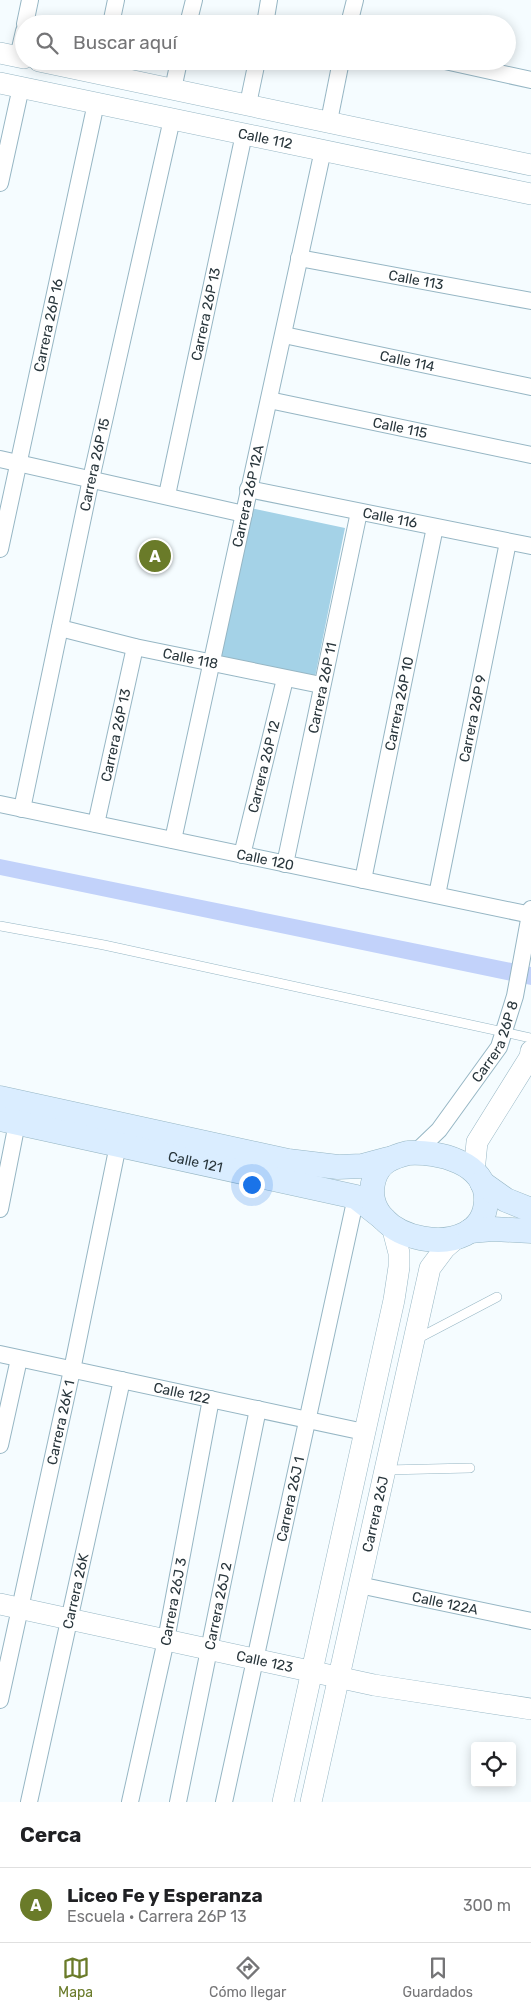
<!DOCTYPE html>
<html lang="es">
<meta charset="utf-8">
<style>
:root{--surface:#fff;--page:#f6f6f6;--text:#202124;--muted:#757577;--line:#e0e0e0;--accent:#6a7b29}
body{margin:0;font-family:Rubik,sans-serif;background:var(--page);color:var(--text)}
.controls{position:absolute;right:15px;bottom:15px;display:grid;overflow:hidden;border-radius:5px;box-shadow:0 2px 12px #0003}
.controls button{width:45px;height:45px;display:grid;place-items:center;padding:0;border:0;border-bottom:1px solid var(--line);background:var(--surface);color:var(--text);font:25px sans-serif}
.you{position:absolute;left:251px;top:1184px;width:18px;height:18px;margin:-12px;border:4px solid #fff;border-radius:50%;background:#1a73e8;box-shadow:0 0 0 8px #1a73e833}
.badge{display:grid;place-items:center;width:32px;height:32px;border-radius:50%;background:var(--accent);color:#fff;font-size:16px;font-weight:700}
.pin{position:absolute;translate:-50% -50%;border:2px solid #fff;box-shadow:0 1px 5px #0006}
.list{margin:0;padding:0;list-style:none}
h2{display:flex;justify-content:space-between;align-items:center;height:65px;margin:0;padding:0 20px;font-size:21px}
h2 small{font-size:16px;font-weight:400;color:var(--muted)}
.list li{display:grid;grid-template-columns:32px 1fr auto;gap:15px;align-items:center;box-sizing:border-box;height:75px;padding:0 20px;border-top:1px solid var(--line)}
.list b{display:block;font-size:19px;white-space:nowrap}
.list p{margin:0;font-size:16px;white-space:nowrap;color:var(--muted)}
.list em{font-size:16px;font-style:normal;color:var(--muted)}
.icon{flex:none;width:28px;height:28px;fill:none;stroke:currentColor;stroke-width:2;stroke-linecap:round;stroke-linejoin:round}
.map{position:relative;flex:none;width:531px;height:1802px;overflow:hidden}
.search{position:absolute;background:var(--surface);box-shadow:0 2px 12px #0003;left:15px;right:15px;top:15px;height:55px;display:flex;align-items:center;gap:12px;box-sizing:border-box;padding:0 18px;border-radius:28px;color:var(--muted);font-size:19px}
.sheet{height:140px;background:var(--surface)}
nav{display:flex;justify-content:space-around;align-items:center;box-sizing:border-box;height:70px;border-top:1px solid var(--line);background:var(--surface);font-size:14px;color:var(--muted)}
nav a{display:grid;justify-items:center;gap:2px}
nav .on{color:var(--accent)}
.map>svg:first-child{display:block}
.green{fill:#a4d2e7}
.water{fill:#c2d2fa}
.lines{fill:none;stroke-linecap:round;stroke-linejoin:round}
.service-casing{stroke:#96b6c4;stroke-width:10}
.minor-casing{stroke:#96b6c4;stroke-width:18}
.tertiary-casing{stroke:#96b6c4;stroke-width:22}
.secondary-casing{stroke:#96b6c4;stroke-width:25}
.service{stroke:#fff;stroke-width:9}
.minor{stroke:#fff;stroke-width:16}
.tertiary{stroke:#fff;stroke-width:21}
.secondary{stroke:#daedff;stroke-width:24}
.labels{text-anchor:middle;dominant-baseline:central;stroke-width:4;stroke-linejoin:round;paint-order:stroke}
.street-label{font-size:14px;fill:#29363c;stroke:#fff}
</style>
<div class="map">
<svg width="531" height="1802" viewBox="0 0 531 1802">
<rect width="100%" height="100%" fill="#f5fcff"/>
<polygon class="green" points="250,508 345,528 315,677 220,657"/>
<polygon class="water" points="0,859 531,967 531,985 0,875"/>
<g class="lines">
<g class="service-casing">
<g id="service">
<polyline points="0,926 104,945 531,1038"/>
<polyline points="415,1340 497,1297"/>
<polyline points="386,1470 470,1468"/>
</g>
</g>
<g class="minor-casing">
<g id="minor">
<polyline points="25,24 30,0"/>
<polyline points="111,24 116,0"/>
<polyline points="188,24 194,0"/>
<polyline points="265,24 269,0"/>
<polyline points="349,24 355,0"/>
<polyline points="18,57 24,31"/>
<polyline points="445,61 531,80"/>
<polyline points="173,89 179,61"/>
<polyline points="248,104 257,61"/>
<polyline points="329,121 341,61"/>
<polyline points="0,183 21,87"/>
<path id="s1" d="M299,258L531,301"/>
<path id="s2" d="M284,335L531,387"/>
<path id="s3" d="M269,400L531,455"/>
<polyline points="0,459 244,514"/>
<path id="s4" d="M248,489L531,546"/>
<path id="s5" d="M167,495L244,134"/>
<path id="s6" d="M0,549L96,103"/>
<path id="s7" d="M60,628L135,647L321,685"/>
<path id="s8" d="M0,804L531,915"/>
<path id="s9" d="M22,809L91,479L172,119"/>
<path id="s10" d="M96,824L135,647"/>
<path id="s11" d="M173,840L323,150"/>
<path id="s12" d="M242,855L285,679"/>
<path id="s13" d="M285,864L359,512"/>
<path id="s14" d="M363,880L435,527"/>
<path id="s15" d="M437,895L508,542"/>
<path id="s16" d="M415,1153L439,1130L499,1047L515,996L531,909"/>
<polyline points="0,1209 17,1123"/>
<path id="s17" d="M0,1354L364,1432"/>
<polyline points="0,1445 19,1359"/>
<path id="s18" d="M359,1585L531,1621"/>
<path id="s19" d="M0,1700L72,1370L118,1145"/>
<path id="s20" d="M29,1802L122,1380"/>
<path id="s21" d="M130,1802L166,1640L211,1399"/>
<path id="s22" d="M178,1802L258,1409"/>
<path id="s23" d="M224,1802L356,1197"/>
</g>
</g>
<g class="tertiary-casing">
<g id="tertiary">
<polyline points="0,53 24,58"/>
<polyline points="39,61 531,165"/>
<path id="s24" d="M0,83L531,194"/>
<polyline points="474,1172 477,1142 530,1057 531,1051"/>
<path id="s25" d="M0,1604L374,1685L531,1709"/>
<polyline points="283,1802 394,1300 399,1267 399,1253 392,1226"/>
<path id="s26" d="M311,1802L430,1268L445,1248L459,1236"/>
</g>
</g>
<g class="secondary-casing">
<g id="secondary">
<polyline points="0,1098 288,1161 338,1167 362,1166 388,1159"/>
<path id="s27" d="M0,1119L356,1197L384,1219"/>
<path d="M408,1153C437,1151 488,1162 486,1201C484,1266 355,1243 374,1179C379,1162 392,1157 408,1153Z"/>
<polyline points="482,1183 506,1200 531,1210"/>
<polyline points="470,1231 493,1229 531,1231"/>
</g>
</g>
<use href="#service" class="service"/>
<use href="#minor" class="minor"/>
<use href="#tertiary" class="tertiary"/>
<use href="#secondary" class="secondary"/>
</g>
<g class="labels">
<g class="street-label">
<text stroke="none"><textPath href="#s24" startOffset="271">Calle 112</textPath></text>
<text stroke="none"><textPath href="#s1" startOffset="119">Calle 113</textPath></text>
<text stroke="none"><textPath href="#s5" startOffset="185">Carrera 26P 13</textPath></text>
<text stroke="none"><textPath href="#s6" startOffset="229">Carrera 26P 16</textPath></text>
<text stroke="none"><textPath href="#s2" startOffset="126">Calle 114</textPath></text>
<text stroke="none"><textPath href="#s3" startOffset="134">Calle 115</textPath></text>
<text stroke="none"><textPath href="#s9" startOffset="352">Carrera 26P 15</textPath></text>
<text stroke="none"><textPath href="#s11" startOffset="352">Carrera 26P 12A</textPath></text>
<text stroke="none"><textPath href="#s4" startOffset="145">Calle 116</textPath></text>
<text stroke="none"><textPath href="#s7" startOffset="134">Calle 118</textPath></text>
<text stroke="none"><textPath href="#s13" startOffset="180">Carrera 26P 11</textPath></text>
<text stroke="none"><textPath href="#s14" startOffset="180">Carrera 26P 10</textPath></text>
<text stroke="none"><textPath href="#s15" startOffset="180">Carrera 26P 9</textPath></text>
<text stroke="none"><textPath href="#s10" startOffset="91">Carrera 26P 13</textPath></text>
<text stroke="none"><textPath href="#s12" startOffset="91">Carrera 26P 12</textPath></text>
<text stroke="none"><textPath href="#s8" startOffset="271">Calle 120</textPath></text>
<text stroke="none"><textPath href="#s16" startOffset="139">Carrera 26P 8</textPath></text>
<text stroke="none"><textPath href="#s27" startOffset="200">Calle 121</textPath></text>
<text stroke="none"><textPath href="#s17" startOffset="186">Calle 122</textPath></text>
<text stroke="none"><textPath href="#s19" startOffset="284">Carrera 26K 1</textPath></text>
<text stroke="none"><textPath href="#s23" startOffset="310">Carrera 26J 1</textPath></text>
<text stroke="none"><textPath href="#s26" startOffset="295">Carrera 26J</textPath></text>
<text stroke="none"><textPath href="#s20" startOffset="216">Carrera 26K</textPath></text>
<text stroke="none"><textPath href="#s21" startOffset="205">Carrera 26J 3</textPath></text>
<text stroke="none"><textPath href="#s18" startOffset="88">Calle 122A</textPath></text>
<text stroke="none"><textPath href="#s22" startOffset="200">Carrera 26J 2</textPath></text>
<text stroke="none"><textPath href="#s25" startOffset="271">Calle 123</textPath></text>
</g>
</g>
</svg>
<div class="controls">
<button><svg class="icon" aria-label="locate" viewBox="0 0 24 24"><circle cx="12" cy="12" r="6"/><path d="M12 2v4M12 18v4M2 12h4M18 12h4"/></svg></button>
</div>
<div class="you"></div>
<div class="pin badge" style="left:155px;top:556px">A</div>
<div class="search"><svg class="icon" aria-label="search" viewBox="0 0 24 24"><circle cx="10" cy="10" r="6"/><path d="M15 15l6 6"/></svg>Buscar aquí</div>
</div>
<section class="sheet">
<h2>Cerca<small></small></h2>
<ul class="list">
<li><span class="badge">A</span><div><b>Liceo Fe y Esperanza</b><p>Escuela · Carrera 26P 13</p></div><em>300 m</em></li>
</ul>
</section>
<nav>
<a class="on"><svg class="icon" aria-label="map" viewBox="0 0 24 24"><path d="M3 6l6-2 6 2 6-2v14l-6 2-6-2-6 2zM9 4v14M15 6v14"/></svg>Mapa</a>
<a><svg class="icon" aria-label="directions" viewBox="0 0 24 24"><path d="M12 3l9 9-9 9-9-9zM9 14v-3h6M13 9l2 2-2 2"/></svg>Cómo llegar</a>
<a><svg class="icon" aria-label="saved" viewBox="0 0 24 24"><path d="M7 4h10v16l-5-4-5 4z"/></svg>Guardados</a>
</nav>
